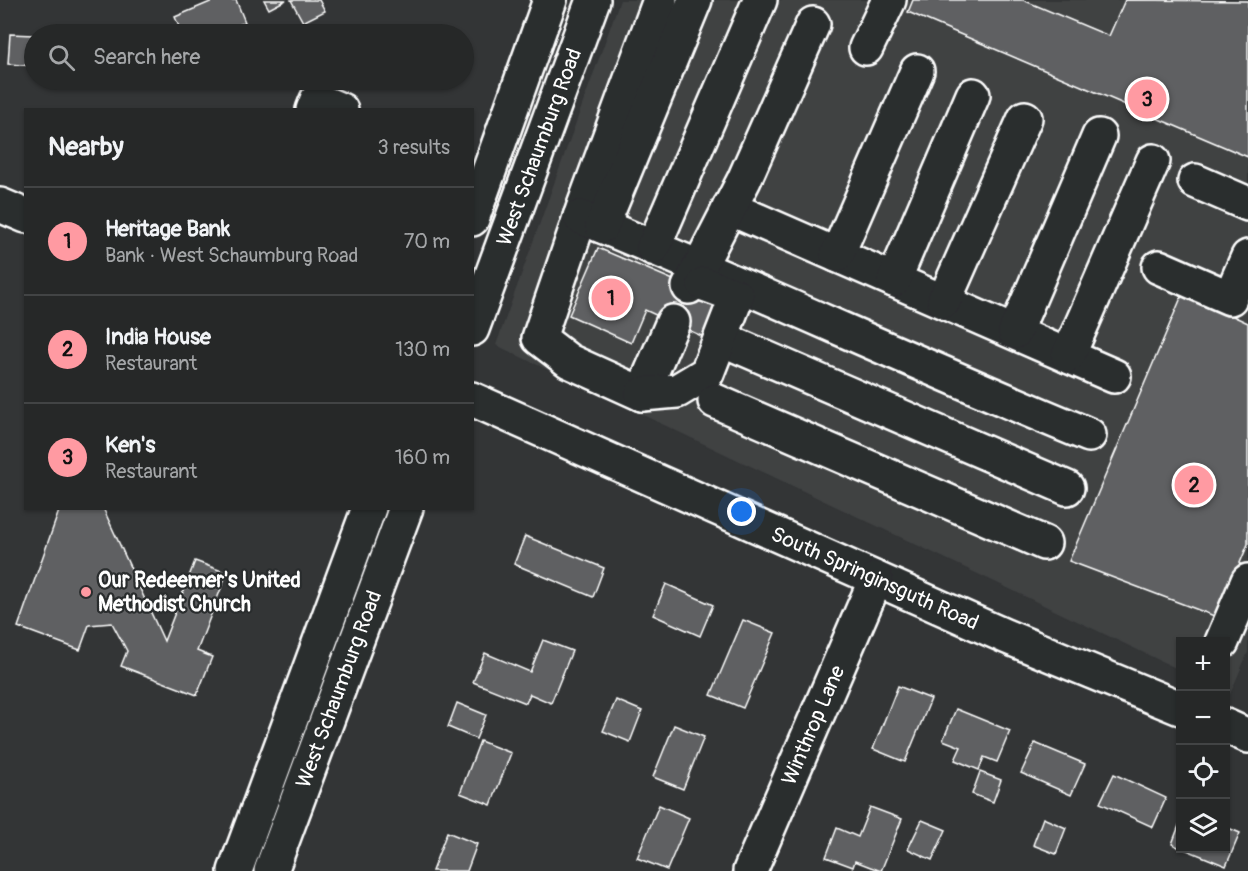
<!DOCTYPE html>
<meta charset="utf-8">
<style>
:root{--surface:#262828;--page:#2e3030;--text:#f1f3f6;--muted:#a4a6a8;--line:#424445;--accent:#ff9aa2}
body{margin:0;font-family:Pangolin,sans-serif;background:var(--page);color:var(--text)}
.controls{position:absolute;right:18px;bottom:18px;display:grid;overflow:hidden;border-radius:0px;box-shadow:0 2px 4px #0004}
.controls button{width:54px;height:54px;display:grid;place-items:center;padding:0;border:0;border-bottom:2px solid var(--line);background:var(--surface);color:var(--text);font:30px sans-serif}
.you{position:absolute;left:742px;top:512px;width:21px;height:21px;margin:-15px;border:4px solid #fff;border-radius:50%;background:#1a73e8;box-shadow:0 0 0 9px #1a73e833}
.badge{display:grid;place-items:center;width:39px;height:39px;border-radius:50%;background:var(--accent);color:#111;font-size:20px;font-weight:700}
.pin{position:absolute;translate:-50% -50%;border:3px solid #fff;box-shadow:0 2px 6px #0006}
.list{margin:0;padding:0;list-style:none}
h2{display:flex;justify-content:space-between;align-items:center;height:78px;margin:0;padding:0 24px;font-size:26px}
h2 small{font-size:20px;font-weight:400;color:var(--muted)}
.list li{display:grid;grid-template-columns:39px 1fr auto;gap:18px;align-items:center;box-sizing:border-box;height:108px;padding:0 24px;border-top:2px solid var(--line)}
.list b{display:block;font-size:22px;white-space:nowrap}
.list p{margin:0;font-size:20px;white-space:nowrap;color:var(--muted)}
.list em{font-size:20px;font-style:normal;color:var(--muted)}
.icon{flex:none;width:33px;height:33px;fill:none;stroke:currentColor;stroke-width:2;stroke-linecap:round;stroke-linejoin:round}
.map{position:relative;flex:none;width:1248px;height:871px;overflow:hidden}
.search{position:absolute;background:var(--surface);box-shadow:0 2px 4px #0004;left:24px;top:24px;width:450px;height:66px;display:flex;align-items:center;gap:15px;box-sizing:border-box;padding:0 21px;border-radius:33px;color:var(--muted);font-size:22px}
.panel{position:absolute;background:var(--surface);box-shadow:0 2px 4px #0004;left:24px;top:108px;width:450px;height:402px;border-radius:0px}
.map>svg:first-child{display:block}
.built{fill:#404243}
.building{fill:#5f6162;stroke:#fff;stroke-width:1.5}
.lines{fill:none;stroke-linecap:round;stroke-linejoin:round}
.minor-casing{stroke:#fff;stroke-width:38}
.major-casing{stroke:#fff;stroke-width:38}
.minor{stroke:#2a2d2e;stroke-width:33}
.major{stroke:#2a2d2e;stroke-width:33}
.poi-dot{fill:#ff9aa2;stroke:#2a2d2e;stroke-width:2}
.labels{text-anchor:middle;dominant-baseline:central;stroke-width:4.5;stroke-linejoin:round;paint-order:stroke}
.street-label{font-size:21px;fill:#fff;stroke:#2a2d2e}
.poi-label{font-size:21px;font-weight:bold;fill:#fff;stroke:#2a2d2e;text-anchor:start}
</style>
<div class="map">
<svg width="1248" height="871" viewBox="0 0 1248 871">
<rect width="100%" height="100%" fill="#333536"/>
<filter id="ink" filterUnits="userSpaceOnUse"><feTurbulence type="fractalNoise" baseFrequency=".0167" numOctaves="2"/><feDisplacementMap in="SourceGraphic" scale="12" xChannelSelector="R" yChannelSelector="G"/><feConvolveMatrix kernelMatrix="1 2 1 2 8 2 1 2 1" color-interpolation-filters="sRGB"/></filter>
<g filter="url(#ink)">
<polygon class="built" points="620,0 1248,0 1248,652 1230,694 1226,691 1226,642 1180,642 1180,670 496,345"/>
<g class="building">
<polygon points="215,0 236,0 245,22 232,28 235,34 182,34 175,17"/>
<polygon points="264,0 286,0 269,9"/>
<polygon points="291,0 319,0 325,11 303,22"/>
<polygon points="913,0 1023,0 1109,36 1125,0 1248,1 1248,157 908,12"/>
<polygon points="155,33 155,34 91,34"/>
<polygon points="10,34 34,35 34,66 8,64"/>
<polygon points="598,248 725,302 708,339 645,310 631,343 569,315"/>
<polygon points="1183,293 1248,323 1248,544 1217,617 1069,561"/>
<polygon points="60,508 103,508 164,641 195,561 227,573 197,651 212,657 197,695 121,666 127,651 112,623 89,625 80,650 18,627"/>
<polygon points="525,536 604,568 593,597 514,564"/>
<polygon points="666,584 713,605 700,636 653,615"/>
<polygon points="743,620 775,633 743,708 711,695"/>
<polygon points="543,640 572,651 551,703 530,694 526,703 473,682 485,653 530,672"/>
<polygon points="898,686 931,699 905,762 873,749"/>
<polygon points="616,700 642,711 630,742 603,731"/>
<polygon points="457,703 486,715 476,739 448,727"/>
<polygon points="956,709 1010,731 997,762 984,757 979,770 955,760 961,747 943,740"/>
<polygon points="674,725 704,737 683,789 653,777"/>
<polygon points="480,741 511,753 491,805 460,793"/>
<polygon points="1035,743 1085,764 1071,795 1021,773"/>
<polygon points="980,772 1001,780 993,802 972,794"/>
<polygon points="1114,774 1166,798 1153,827 1100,803"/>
<polygon points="659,805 689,818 667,870 637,858"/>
<polygon points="870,807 902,819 881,871 855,861 853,867 826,857 837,828 858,837"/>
<polygon points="1043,818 1066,828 1056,854 1033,845"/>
<polygon points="922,820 946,830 932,860 908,849"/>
<polygon points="1180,823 1180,848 1172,844"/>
<polygon points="1226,827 1240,833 1226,866 1182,848 1226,848"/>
<polygon points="447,832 477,844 467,871 432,871"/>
</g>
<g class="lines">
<g class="minor-casing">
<g id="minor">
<polyline points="660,0 584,206 539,338 569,361 642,394 673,322"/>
<polyline points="866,48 889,0"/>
<polyline points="313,110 317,100 341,110"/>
<polyline points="1195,181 1248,204"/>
<polyline points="0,205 26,216"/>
<polyline points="729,208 1114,376"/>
<path d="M580,217C751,287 918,365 1089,435"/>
<polyline points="602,226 695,0"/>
<polyline points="653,248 760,0"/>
<polyline points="837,255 917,71"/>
<polyline points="1159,267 1230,298 1248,257"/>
<polyline points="894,280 973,95"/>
<polyline points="689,287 744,180 813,24"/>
<polyline points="944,301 1025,118"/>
<polyline points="1015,332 1099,136"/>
<polyline points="738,346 1067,488"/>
<polyline points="1068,356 1153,161"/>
<polyline points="642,394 677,391 707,373 737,296 704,284"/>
<path id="s1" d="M472,399L1005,636L1180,708"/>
<polyline points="715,401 1044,543"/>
<polyline points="1222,642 1248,581"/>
<polyline points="1226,726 1248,736"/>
<path id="s2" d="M750,871L876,579"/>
</g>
</g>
<g class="major-casing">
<g id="major">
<polyline points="472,219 550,0"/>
<path id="s3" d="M472,329L593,0"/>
<polyline points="235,871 369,508"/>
<path id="s4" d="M271,871L406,508"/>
</g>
</g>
<use href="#minor" class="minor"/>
<use href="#major" class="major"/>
</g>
</g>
<circle class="poi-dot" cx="86" cy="592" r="6"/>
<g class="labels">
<g class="street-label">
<text stroke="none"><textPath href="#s3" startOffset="194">West Schaumburg Road</textPath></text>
<text stroke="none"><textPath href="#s1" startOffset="441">South Springinsguth Road</textPath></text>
<text stroke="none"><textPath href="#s4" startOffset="194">West Schaumburg Road</textPath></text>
<text stroke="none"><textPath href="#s2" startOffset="159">Winthrop Lane</textPath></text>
</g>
<g class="poi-label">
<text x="98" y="580">Our Redeemer's United<tspan x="98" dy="24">Methodist Church</tspan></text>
</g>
</g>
</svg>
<div class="controls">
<button>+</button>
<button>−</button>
<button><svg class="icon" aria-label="locate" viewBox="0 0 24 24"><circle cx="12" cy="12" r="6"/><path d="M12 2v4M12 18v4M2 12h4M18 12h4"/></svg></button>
<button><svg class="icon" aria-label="layers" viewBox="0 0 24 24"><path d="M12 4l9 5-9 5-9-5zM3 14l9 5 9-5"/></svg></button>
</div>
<div class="you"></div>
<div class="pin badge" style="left:611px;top:298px">1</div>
<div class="pin badge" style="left:1194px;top:485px">2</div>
<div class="pin badge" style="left:1147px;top:99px">3</div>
<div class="search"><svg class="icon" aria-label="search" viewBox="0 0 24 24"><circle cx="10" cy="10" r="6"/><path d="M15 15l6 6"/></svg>Search here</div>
<section class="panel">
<h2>Nearby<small>3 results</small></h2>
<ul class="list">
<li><span class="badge">1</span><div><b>Heritage Bank</b><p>Bank · West Schaumburg Road</p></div><em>70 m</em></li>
<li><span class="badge">2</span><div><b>India House</b><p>Restaurant</p></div><em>130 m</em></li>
<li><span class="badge">3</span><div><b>Ken's</b><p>Restaurant</p></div><em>160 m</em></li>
</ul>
</section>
</div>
